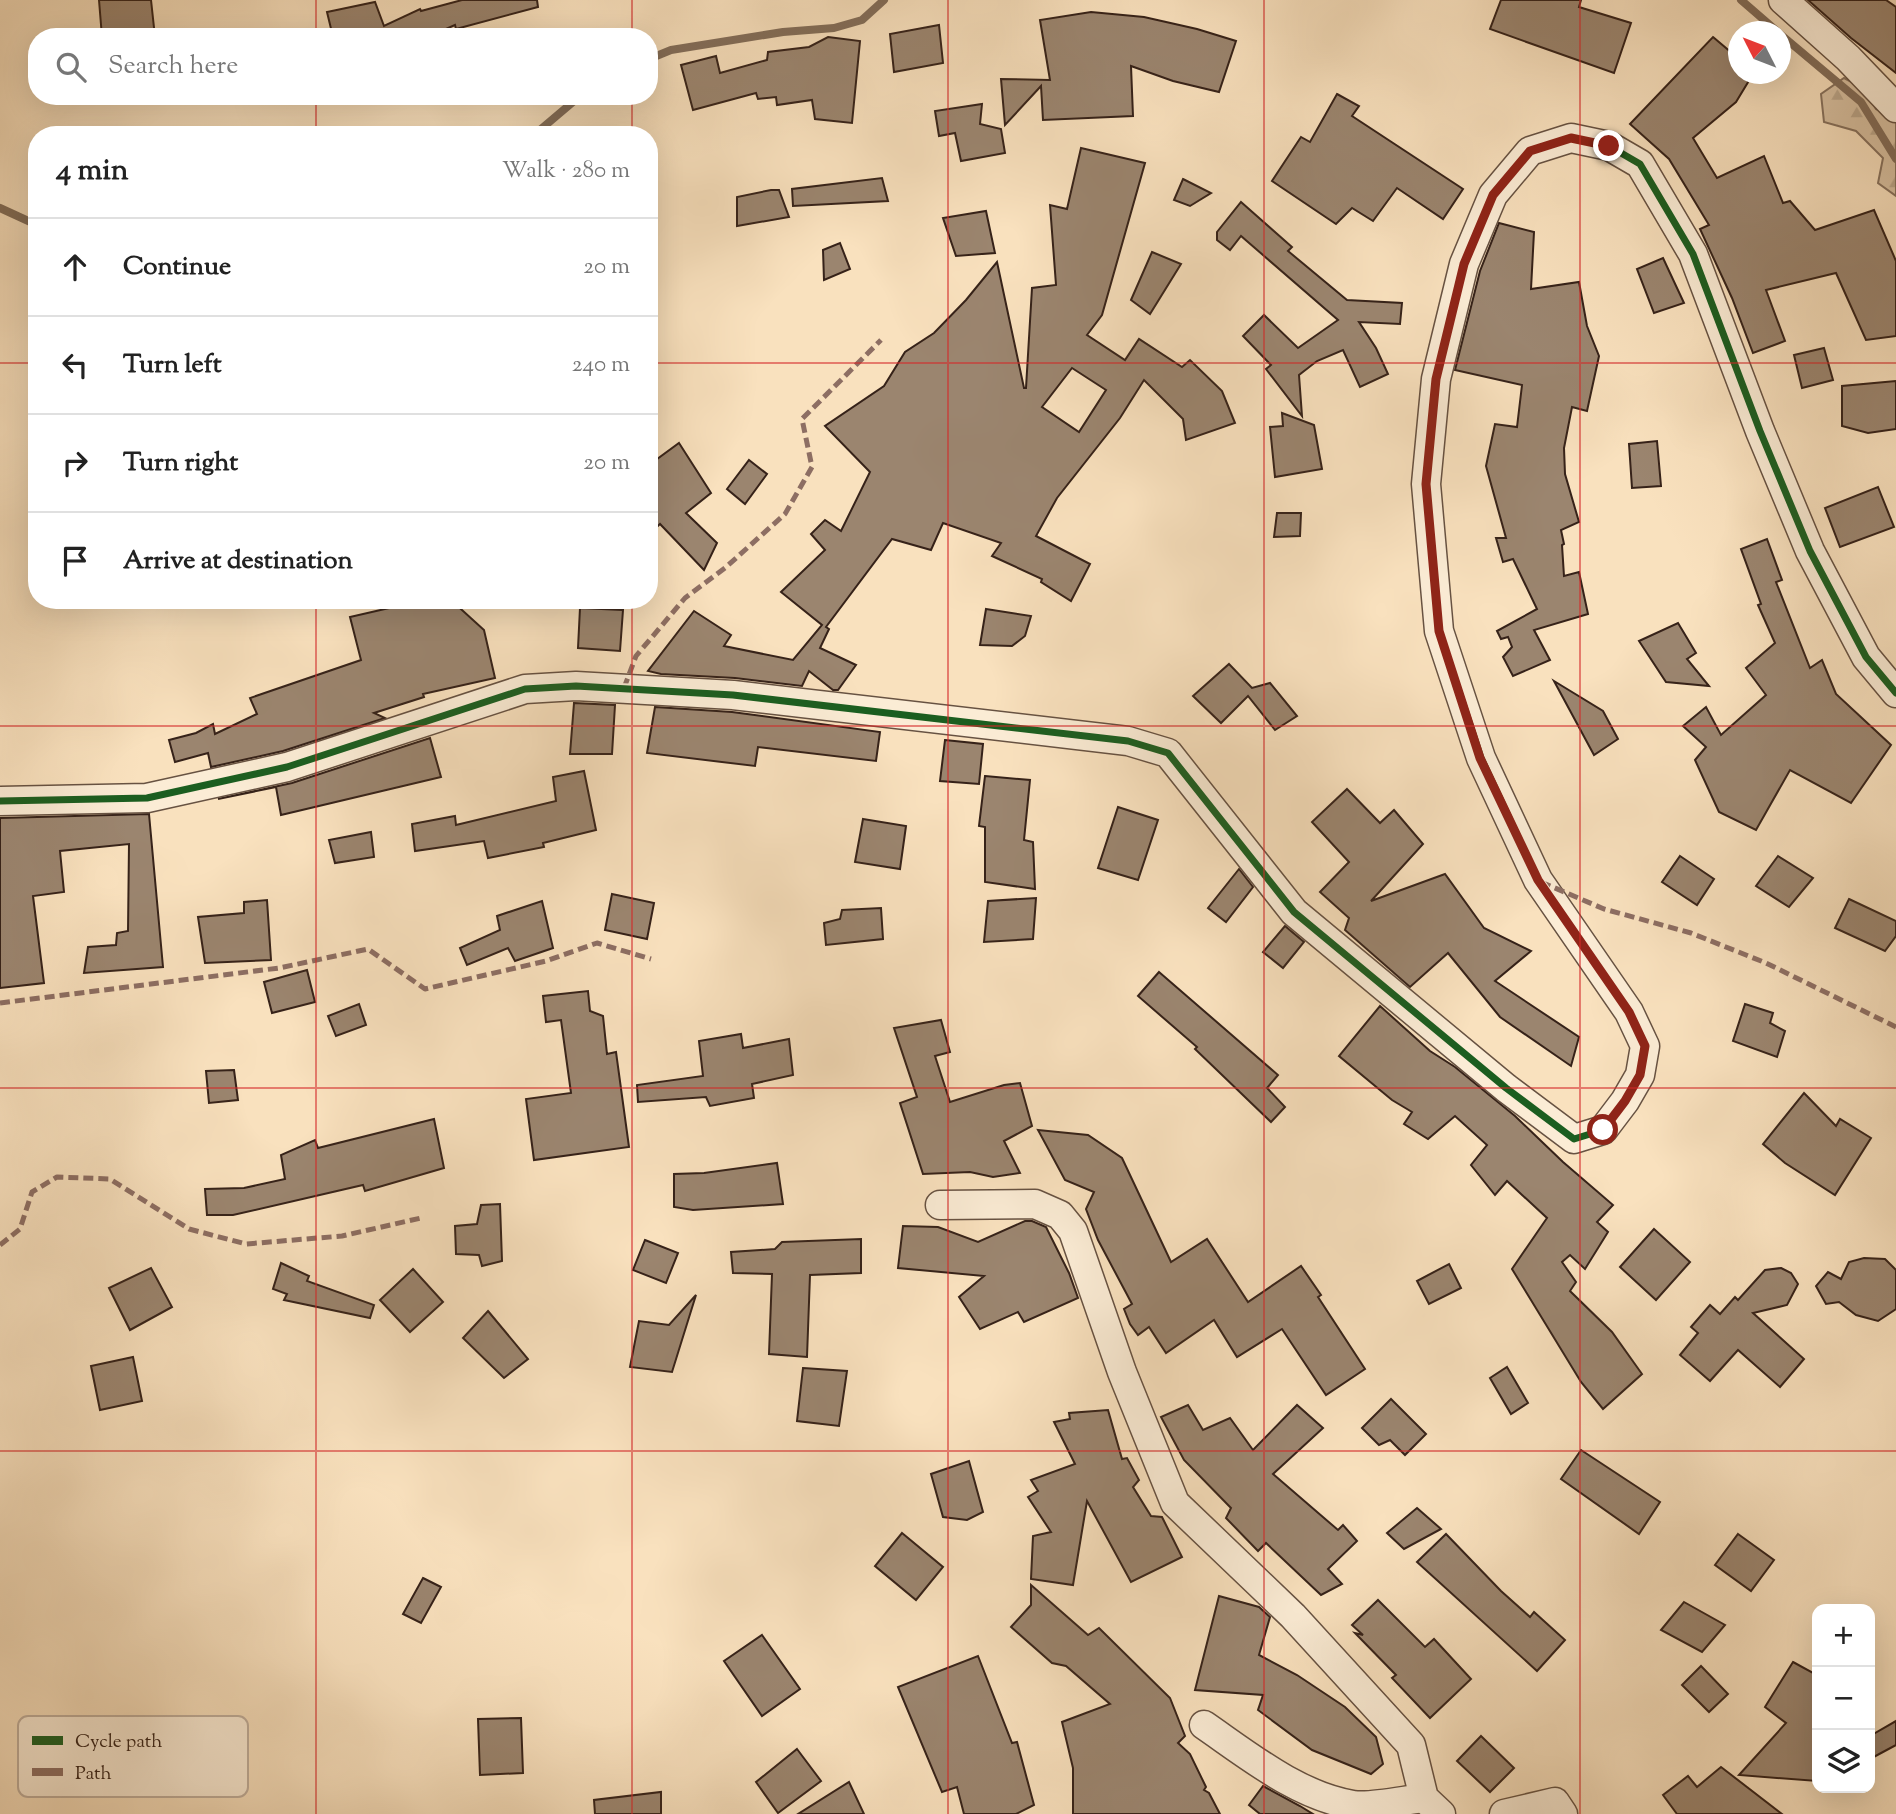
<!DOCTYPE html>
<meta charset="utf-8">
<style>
:root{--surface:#fff;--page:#f2f2f2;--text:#222;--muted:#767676;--line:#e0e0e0}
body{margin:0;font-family:"Sorts Mill Goudy",serif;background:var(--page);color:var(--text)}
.controls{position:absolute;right:21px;bottom:21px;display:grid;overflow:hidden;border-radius:14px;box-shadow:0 7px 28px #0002}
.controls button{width:63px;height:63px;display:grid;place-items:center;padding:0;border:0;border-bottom:2px solid var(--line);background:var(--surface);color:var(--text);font:35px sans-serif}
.compass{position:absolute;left:1728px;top:21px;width:63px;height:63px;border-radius:50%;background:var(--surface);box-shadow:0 7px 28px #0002;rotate:312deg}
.stop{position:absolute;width:21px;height:21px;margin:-16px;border:5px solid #8f2418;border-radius:50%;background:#fff}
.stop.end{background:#8f2418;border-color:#fff;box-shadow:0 2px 7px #0008}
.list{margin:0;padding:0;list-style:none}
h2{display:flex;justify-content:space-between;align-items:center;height:91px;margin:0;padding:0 28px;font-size:30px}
h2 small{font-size:23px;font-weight:400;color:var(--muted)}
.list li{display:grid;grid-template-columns:46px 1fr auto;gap:21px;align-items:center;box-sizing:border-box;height:98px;padding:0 28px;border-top:2px solid var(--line)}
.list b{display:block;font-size:26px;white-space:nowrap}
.list em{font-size:23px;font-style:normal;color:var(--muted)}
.icon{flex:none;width:38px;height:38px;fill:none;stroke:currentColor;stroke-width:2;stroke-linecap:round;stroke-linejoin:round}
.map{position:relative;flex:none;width:1896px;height:1814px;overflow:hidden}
.search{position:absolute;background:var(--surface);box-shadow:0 7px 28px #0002;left:28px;top:28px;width:630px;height:77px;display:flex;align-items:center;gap:18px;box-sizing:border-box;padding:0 24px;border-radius:28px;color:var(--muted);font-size:26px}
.panel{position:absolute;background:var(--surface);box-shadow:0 7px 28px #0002;left:28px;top:126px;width:630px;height:483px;border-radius:28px}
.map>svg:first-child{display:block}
.forest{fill:url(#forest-firs);stroke:#87725e;stroke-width:2}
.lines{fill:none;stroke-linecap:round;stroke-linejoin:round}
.stream{stroke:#836e5a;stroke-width:8}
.building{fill:#9b856f;stroke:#362219;stroke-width:2;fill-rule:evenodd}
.minor-casing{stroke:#675242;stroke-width:31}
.minor{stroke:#fbecd5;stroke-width:28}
.quiet{stroke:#8d6e63;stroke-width:5;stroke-dasharray:10 5;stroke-linecap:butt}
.cycleway-casing{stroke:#fbecd5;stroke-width:11}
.cycleway{stroke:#1b5e20;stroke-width:7}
.route{stroke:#8f2418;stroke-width:9}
.grid{fill:none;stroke:#d62828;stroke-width:2;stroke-opacity:0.55}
.key{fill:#fbecd5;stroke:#c0af9d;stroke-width:2}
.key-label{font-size:19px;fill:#362219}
</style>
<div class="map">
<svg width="1896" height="1814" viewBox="0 0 1896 1814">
<defs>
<pattern id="forest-firs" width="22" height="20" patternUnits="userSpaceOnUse" patternTransform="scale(1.75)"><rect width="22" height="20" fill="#d8c1a2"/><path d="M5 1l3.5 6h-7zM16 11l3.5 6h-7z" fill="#baa68b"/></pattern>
</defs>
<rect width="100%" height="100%" fill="#f9e1be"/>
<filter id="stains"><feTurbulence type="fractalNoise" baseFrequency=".00286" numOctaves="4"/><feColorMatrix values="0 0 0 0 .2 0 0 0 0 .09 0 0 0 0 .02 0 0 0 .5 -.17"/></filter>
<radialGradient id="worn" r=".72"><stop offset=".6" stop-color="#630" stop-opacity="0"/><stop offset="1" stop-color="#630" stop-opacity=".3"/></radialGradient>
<polygon class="forest" points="1844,78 1863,88 1876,109 1894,119 1896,123 1896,196 1878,183 1883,158 1856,131 1824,122 1821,94"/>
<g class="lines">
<g class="stream">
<polyline points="1741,0 1778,32"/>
<polyline points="1780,34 1861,102 1896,159"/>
<polyline points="649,59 671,50 783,32 834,28 862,20 884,0"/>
<polyline points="534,135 580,96"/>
<polyline points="0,208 37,225"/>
</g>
</g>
<g class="building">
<polygon points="99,0 151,0 155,37 102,37"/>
<polygon points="462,0 537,0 538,7 456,29 455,25 428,37 333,37 327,12 375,2 384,26 420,9 421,11"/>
<polygon points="1501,0 1581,0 1579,7 1631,23 1614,73 1490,29"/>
<polygon points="1808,0 1886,0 1896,7 1896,73 1851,38"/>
<polygon points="1091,12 1144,17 1197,29 1236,41 1219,92 1173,81 1131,66 1133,116 1043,120 1041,86 1005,125 1001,79 1050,80 1040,20"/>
<polygon points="939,25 943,63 894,72 890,34"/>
<polygon points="828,37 860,41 852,123 815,119 812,100 777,105 776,97 758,99 756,93 693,110 681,65 716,56 720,73 767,60 768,52 809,47"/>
<polygon points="1713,37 1739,59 1739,74 1753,74 1736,102 1693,138 1717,178 1764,156 1783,203 1790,201 1815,230 1874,210 1896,261 1896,336 1866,340 1836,273 1766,290 1785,341 1753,353 1732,298 1700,229 1709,225 1669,159 1630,124"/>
<polygon points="1337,94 1359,106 1352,116 1463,189 1443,219 1397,188 1373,221 1352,208 1336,224 1272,181 1301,137 1310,142"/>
<polygon points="982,104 980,124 1001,129 1005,153 961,161 955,133 939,136 935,111"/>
<path d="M1081,148L1145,163L1102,315L1087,335L1125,360L1139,339L1182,367L1190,360L1222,391L1235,423L1186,440L1183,419L1144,380L1120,418L1057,498L1036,536L1090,564L1071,601L1041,582L1042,579L992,556L1001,543L943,523L931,550L892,539L826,627L829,629L820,648L856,665L838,690H833L809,671L802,686L735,678L661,674L648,671L694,611L731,635L724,646L793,660L822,625L781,592L825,550L811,534L825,520L841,531L870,472L825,426L884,386L905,352L934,333L966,300L997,262L1024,388H1026L1032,288L1056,285L1050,205L1067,209ZM1072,368L1106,390L1079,432L1042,407Z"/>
<polygon points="882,178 888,201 793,206 792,189"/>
<polygon points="1183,179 1211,193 1190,206 1174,200"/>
<polygon points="771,190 779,190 789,217 737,226 737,197"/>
<polygon points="1241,202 1292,247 1288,251 1347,300 1402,303 1400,324 1359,322 1376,348 1388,374 1360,387 1343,350 1317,361 1299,375 1302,416 1266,369 1271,365 1243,336 1264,315 1298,348 1338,320 1241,236 1230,250 1217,240 1217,232"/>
<polygon points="986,211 995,253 956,256 943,218"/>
<polygon points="1499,223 1534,232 1531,289 1579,282 1587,326 1599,356 1587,411 1572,407 1564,448 1565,474 1579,522 1561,530 1564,544 1562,545 1564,576 1579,572 1588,614 1534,630 1550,660 1513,676 1503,657 1512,647 1508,637 1501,639 1497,631 1537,609 1513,559 1503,562 1496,538 1506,538 1486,466 1495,424 1517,427 1522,385 1455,370 1480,271"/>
<polygon points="840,243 850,269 824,280 823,250"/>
<polygon points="1152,252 1181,264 1150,314 1131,300"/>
<polygon points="1663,258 1684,303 1654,313 1637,269"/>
<polygon points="1824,348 1833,380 1802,388 1794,355"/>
<polygon points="1896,381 1896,429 1868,433 1842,426 1842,386"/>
<polygon points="1282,413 1314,425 1322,469 1275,477 1270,427 1283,426"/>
<polygon points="1657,441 1661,486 1632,488 1629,444"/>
<polygon points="679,443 711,493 686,513 717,543 704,570 660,524 649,534 649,465"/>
<polygon points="749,460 767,474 745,504 727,489"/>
<polygon points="1878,487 1894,527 1840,547 1825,508"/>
<polygon points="1277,513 1301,513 1300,536 1274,537"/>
<polygon points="1767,539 1782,580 1776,582 1810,668 1822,660 1836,694 1891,745 1851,803 1790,770 1756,830 1719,812 1695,760 1706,747 1683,726 1706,707 1721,735 1766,695 1746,668 1775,643 1758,605 1761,604 1741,549"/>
<polygon points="424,600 451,600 484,630 495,678 423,694 424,697 374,713 385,718 283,751 211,767 208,753 175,762 169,740 196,733 213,724 215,734 257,714 250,698 361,660 350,617"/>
<polygon points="580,608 623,610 620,651 578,648"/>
<polygon points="986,609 1031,616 1025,636 1012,646 980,645"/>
<polygon points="1678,623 1696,653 1687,659 1709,686 1666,682 1639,641"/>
<polygon points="1229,664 1252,688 1270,683 1297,716 1275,730 1248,696 1221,723 1193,696"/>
<polygon points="1554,681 1603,711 1618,739 1594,755"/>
<polygon points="574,703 615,705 612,754 570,754"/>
<polygon points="655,707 732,712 880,732 876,761 758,747 755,766 647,753"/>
<polygon points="430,738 441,777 281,815 276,787 218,799 292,783"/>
<polygon points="945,740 983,744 979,784 940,781"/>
<polygon points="584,771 596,830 543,843 544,847 488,858 484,841 415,851 412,824 455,816 456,825 556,801 553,777"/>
<polygon points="985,776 1030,780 1024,840 1033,842 1035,889 985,882 985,827 979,826"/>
<polygon points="1347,789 1380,823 1394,810 1423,844 1371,901 1445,874 1484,928 1531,951 1495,981 1579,1037 1571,1066 1500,1017 1448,953 1410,987 1345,930 1349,918 1320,892 1349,862 1312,822"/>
<polygon points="1118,807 1158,820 1138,880 1098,868"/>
<polygon points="149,814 163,967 84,973 88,947 116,945 117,933 128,931 129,844 60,851 64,892 33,896 44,983 0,988 0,818"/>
<polygon points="863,819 906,826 900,869 855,862"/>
<polygon points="371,832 374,857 335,863 329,840"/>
<polygon points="1680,856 1714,879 1697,905 1662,882"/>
<polygon points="1778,856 1813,878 1789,907 1756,886"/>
<polygon points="1239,869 1253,887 1226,922 1208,908"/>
<polygon points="612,894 654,903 647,939 605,930"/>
<polygon points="1036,898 1033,939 984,942 988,901"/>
<polygon points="1849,899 1896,921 1896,936 1885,951 1835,928"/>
<polygon points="267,900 271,960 205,963 198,917 244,913 244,902"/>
<polygon points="542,901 553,948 515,961 508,948 467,965 460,948 500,930 497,916"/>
<polygon points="881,908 883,939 826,945 824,923 840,919 842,910"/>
<polygon points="1285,926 1304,942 1283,968 1263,952"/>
<polygon points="307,970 315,1002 272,1013 264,982"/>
<polygon points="1159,972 1278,1075 1267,1088 1285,1107 1271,1122 1195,1049 1197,1047 1138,996"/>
<polygon points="588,991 590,1011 603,1016 607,1054 616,1052 629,1147 534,1160 526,1099 571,1093 561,1020 546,1022 543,996"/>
<polygon points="359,1004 366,1025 336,1036 328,1016"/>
<polygon points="1745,1004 1773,1013 1770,1023 1785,1031 1777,1057 1733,1041"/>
<polygon points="1380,1006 1430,1051 1455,1067 1515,1116 1563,1162 1613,1205 1597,1222 1608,1232 1585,1269 1570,1255 1562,1262 1576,1282 1570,1291 1612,1332 1642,1374 1603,1409 1581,1382 1512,1269 1547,1218 1507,1181 1495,1195 1471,1165 1487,1145 1455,1116 1428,1139 1404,1124 1412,1112 1392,1100 1339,1056"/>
<polygon points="941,1020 950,1052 935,1056 950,1102 1004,1085 1020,1083 1032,1126 1004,1141 1020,1173 993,1177 970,1172 923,1174 900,1103 917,1097 894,1028"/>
<polygon points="741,1034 743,1048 789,1039 793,1075 752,1084 754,1098 710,1106 706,1097 638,1102 637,1085 703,1076 699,1041"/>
<polygon points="234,1070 238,1100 209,1103 206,1071"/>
<polygon points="1804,1093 1836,1126 1840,1119 1871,1138 1835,1195 1785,1163 1763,1144"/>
<polygon points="434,1119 444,1168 365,1191 363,1185 233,1215 207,1215 205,1189 244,1188 285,1179 281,1155 315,1140 318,1148"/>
<polygon points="1038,1130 1088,1135 1122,1158 1171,1262 1207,1239 1248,1302 1301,1266 1321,1295 1318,1297 1365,1369 1326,1395 1282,1329 1237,1357 1214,1320 1166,1353 1149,1327 1138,1335 1130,1324 1124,1309 1132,1304 1098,1240 1086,1209 1094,1192 1065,1180"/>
<polygon points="777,1163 783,1204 693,1210 674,1207 674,1174 704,1173"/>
<polygon points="500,1204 502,1261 482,1266 479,1255 456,1254 455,1226 477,1224 481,1205"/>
<polygon points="1025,1221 1032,1221 1046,1227 1069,1273 1078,1298 1024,1322 1018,1312 980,1329 959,1297 984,1276 898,1268 903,1226 938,1227 978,1242"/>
<polygon points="1654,1229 1690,1262 1656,1300 1620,1267"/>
<polygon points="861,1239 861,1273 810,1275 807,1357 769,1354 772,1274 733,1273 731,1252 775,1249 782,1242"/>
<polygon points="645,1240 678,1253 666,1283 633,1270"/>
<polygon points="1864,1258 1885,1259 1896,1270 1896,1309 1878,1321 1856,1315 1839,1302 1826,1304 1816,1286 1828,1272 1841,1279 1849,1262"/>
<polygon points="281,1263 309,1276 307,1281 374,1305 370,1318 284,1300 287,1294 273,1289"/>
<polygon points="1449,1264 1461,1288 1429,1304 1417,1281"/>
<polygon points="151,1268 172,1307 130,1330 109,1288"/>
<polygon points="1781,1268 1791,1273 1798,1284 1787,1305 1753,1313 1804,1359 1780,1387 1738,1350 1710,1381 1680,1355 1698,1333 1691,1327 1710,1305 1720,1314 1735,1297 1738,1300 1765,1270"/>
<polygon points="413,1269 443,1302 410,1332 380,1300"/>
<polygon points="696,1295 672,1372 630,1367 639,1321 669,1325"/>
<polygon points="488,1311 528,1359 504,1378 463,1338"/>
<polygon points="133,1357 142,1401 100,1410 91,1366"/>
<polygon points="1507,1367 1528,1403 1511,1414 1490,1378"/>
<polygon points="803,1368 847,1371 839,1426 797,1421"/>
<polygon points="1391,1399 1426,1434 1405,1455 1390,1440 1379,1445 1362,1428"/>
<polygon points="1188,1405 1203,1430 1230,1418 1253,1450 1297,1405 1323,1428 1273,1474 1338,1530 1343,1525 1357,1541 1328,1569 1342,1584 1321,1595 1266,1543 1258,1551 1226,1518 1231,1508 1184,1460 1161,1417"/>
<polygon points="1108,1410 1122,1459 1127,1458 1139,1480 1133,1487 1151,1516 1162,1517 1182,1557 1131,1582 1087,1501 1073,1585 1031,1579 1033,1536 1051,1532 1028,1497 1038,1491 1031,1480 1075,1464 1054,1422 1070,1419 1069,1413"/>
<polygon points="1581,1450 1660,1502 1639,1534 1561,1479"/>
<polygon points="969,1461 983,1512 967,1520 943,1517 931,1474"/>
<polygon points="1417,1508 1441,1529 1404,1549 1387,1533"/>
<polygon points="902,1533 943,1567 916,1600 875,1566"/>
<polygon points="1446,1534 1501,1591 1530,1617 1534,1612 1565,1640 1537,1671 1417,1562"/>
<polygon points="1738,1534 1774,1560 1751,1591 1715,1565"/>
<polygon points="423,1578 441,1587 421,1623 403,1614"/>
<polygon points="1031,1585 1088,1635 1099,1628 1170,1698 1185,1736 1178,1743 1190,1754 1206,1787 1204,1790 1209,1793 1220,1814 1073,1814 1073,1768 1062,1722 1110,1704 1066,1666 1052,1663 1011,1627 1031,1605"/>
<polygon points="1219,1596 1259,1607 1270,1617 1259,1655 1297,1675 1345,1707 1376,1737 1383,1764 1371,1774 1312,1750 1258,1710 1263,1695 1195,1690"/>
<polygon points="1378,1600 1425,1647 1434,1639 1471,1679 1430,1718 1392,1678 1396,1675 1355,1633 1363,1635 1352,1625"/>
<polygon points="1684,1602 1725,1625 1702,1652 1661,1630"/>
<polygon points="762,1635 800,1689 762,1716 724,1661"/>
<polygon points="978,1656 1012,1743 1017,1742 1034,1805 1016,1814 964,1814 957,1787 942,1792 898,1687"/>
<polygon points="1793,1662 1817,1675 1817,1781 1739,1775 1786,1723 1765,1707"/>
<polygon points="1701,1666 1728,1694 1709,1712 1682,1685"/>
<polygon points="521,1718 523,1773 480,1775 478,1719"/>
<polygon points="1896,1721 1896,1745 1870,1759 1870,1736"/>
<polygon points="1481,1736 1514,1768 1490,1792 1457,1761"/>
<polygon points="797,1749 821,1781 778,1813 756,1782"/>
<polygon points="1721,1767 1782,1814 1677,1814 1663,1795 1688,1776 1697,1787"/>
<polygon points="849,1782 864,1814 798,1814"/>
<polygon points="1263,1786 1300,1806 1313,1814 1260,1814 1249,1805"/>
<polygon points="661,1792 661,1814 595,1814 594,1800"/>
</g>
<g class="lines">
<g class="minor-casing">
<g id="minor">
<polyline points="1783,0 1848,58 1896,108"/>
<polyline points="0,801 147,798 287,767 525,689 576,686 733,695 1128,741 1168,753 1294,912 1506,1088 1574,1139 1603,1130 1625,1101 1640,1075 1645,1046 1629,1012 1538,880 1481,758 1439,631 1426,484 1436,379 1464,264 1493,195 1530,151 1571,138 1609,146 1640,164 1693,254 1760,431 1810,551 1866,657 1896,693"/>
<polyline points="940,1205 1035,1204 1060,1215 1073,1231 1122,1372 1175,1503 1293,1616 1411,1745 1424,1798 1441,1814"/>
<path d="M1204,1725C1249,1756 1298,1796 1353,1805C1370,1808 1405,1800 1424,1798"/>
<polyline points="1504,1814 1555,1802 1563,1814"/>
</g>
</g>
<use href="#minor" class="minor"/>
<g class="quiet">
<polyline points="624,688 636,656 685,598 725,568 785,514 812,467 802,419 881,340"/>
<polyline points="1541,882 1604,909 1691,933 1766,963 1896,1027"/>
<polyline points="0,1003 279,968 368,949 425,989 546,961 597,943 651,959"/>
<polyline points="0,1245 20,1229 32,1192 57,1177 110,1179 189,1229 246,1244 342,1236 421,1218"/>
</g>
<g class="cycleway-casing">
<polyline id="cycleway" points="0,801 147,798 287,767 525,689 576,686 733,695 1128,741 1168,753 1294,912 1506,1088 1574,1139 1603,1130 1625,1101 1640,1075 1645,1046 1629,1012 1538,880 1481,758 1439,631 1426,484 1436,379 1464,264 1493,195 1530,151 1571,138 1609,146 1640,164 1693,254 1760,431 1810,551 1866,657 1896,693"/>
</g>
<use href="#cycleway" class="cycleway"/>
</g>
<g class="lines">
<polyline class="route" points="1603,1130 1625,1101 1640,1075 1645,1046 1629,1012 1538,880 1480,758 1439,631 1426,484 1436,379 1464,264 1493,195 1530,151 1571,138 1609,146"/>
</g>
<path class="grid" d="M316,0V37M632,0V37M948,0V1814M1264,0V1814M1580,0V1814M316,96V135M632,96V135M0,363H37M649,363H1896M316,600V1814M632,600V1814M0,726H1896M0,1088H1896M0,1451H1896"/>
<rect x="18" y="1716" width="230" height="81" rx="10" class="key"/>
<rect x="32" y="1736" width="31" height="9" fill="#1b5e20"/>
<rect x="32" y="1768" width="31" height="8" fill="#8d6e63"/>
<g class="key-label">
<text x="75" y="1747">Cycle path</text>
<text x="75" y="1779">Path</text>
</g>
<rect width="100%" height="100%" filter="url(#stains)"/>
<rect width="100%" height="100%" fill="url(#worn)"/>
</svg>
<div class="controls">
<button>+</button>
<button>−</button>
<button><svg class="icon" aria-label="layers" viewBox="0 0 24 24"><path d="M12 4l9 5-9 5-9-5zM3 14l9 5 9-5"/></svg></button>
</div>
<svg class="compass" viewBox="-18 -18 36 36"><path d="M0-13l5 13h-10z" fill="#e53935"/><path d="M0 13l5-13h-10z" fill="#767676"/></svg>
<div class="stop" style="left:1603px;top:1130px"></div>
<div class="stop end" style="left:1609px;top:146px"></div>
<div class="search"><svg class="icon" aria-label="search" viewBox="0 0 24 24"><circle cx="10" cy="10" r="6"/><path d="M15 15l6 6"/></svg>Search here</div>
<section class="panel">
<h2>4 min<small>Walk · 280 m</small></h2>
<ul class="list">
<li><svg class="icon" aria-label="ahead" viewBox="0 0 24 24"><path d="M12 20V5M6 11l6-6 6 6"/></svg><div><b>Continue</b></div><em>20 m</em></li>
<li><svg class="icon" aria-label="left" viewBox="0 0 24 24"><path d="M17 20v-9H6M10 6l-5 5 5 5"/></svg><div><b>Turn left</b></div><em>240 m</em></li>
<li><svg class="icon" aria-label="right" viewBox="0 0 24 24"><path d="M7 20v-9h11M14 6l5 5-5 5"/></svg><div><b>Turn right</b></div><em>20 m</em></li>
<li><svg class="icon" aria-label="arrive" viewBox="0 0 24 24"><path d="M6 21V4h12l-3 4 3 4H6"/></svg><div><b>Arrive at destination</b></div></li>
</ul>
</section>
</div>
